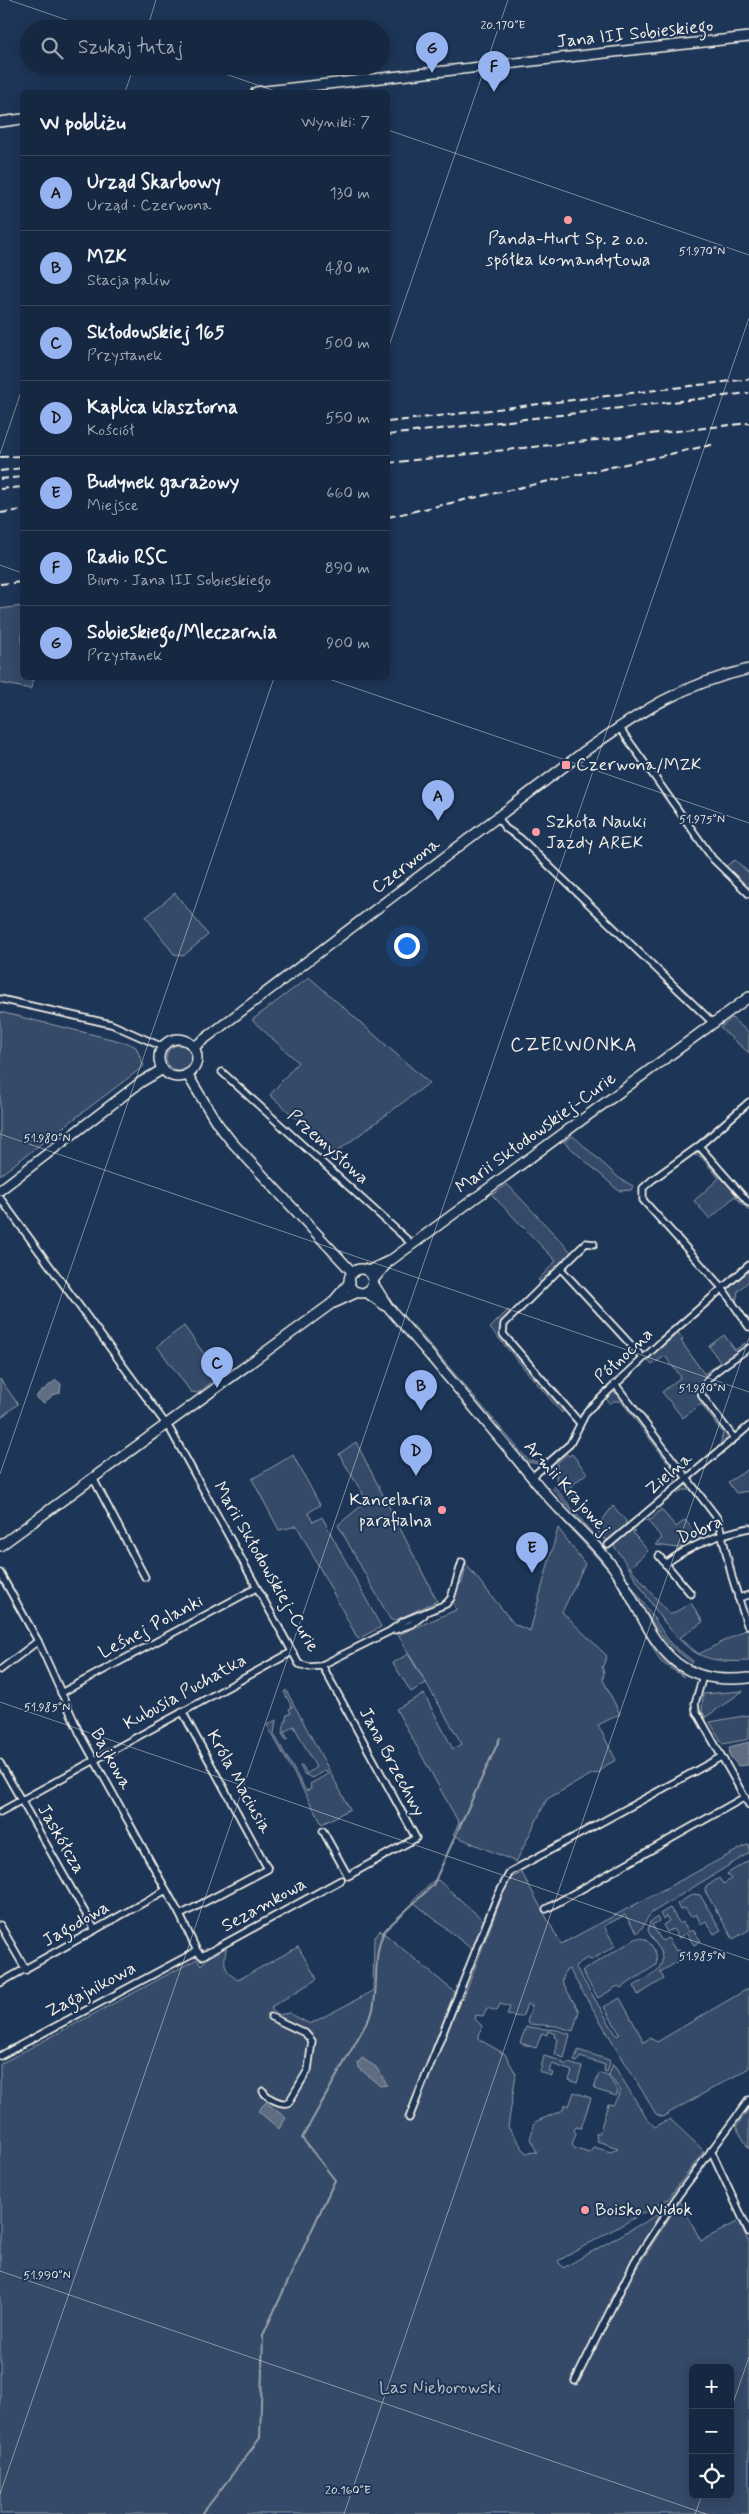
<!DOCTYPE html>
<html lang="pl">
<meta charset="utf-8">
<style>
:root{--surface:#162841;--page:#23344c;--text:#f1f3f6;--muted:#9ea6b1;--line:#35445a;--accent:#95b2f1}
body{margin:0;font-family:Mynerve,sans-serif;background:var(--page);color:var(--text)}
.controls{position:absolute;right:15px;bottom:15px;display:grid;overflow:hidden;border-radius:8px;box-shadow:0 2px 12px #0003}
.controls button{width:45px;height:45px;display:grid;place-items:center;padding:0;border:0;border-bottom:1px solid var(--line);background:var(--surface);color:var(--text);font:25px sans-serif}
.you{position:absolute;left:406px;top:945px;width:18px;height:18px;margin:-12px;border:4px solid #fff;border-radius:50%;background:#1a73e8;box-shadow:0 0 0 8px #1a73e833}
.badge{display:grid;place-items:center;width:32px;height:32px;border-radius:50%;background:var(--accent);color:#111;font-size:16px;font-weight:700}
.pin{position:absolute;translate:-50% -41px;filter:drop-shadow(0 1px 2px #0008)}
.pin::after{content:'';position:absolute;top:26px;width:18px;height:15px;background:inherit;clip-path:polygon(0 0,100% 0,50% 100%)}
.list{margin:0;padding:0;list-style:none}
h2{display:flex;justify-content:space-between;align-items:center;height:65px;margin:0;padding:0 20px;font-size:21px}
h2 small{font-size:16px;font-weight:400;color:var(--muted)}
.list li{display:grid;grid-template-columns:32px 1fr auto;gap:15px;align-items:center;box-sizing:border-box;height:75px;padding:0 20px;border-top:1px solid var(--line)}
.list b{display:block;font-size:19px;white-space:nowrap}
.list p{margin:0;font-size:16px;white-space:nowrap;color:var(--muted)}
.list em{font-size:16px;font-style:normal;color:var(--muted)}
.icon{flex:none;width:28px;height:28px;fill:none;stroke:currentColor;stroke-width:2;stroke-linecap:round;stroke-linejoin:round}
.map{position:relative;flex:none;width:749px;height:2514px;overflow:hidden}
.search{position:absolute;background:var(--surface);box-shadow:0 2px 12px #0003;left:20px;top:20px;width:370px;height:55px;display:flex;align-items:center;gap:12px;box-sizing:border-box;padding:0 18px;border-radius:28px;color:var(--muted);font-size:19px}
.panel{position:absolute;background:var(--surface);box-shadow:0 2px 12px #0003;left:20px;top:90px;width:370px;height:590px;border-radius:8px}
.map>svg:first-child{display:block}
.green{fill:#354a67;stroke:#949ea8;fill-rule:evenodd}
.water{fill:#5e6d82;stroke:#9aa2ab}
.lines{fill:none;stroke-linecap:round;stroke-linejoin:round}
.stream{stroke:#9aa2ab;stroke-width:2}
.street-casing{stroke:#f4f1e8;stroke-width:9}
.secondary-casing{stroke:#f4f1e8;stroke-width:12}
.street{stroke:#1d3557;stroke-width:5.5}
.secondary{stroke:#1d3557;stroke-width:9}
.rail{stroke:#f4f1e8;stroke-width:2;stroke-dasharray:8 4;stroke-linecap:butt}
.ticks{fill:none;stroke:#f4f1e8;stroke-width:1;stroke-opacity:0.45}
.poi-dot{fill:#ff9aa2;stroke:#1d3557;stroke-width:2}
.labels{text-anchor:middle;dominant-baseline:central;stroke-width:4;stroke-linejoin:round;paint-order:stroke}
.street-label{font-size:18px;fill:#f4f1e8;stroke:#1d3557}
.poi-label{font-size:18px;fill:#f4f1e8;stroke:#1d3557;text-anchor:start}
.park-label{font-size:18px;fill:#bbbfc1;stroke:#1d3557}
.neighbourhood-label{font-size:19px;letter-spacing:1px;fill:#f4f1e8;stroke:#1d3557}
.ticks-label{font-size:12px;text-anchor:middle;fill:#f4f1e8;stroke:#1d3557;stroke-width:4;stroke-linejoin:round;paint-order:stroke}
</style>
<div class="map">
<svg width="749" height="2514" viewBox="0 0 749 2514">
<rect width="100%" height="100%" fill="#1d3557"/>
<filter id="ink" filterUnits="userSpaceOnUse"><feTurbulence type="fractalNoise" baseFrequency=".02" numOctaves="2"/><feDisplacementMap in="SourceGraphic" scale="10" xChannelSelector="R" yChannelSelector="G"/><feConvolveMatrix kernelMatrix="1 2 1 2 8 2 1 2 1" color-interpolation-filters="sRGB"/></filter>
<g filter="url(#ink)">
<g class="green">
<polygon points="22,606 22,678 33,678 31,689 0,683 0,609"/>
<polygon points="735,860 749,873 749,889 726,866"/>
<polygon points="175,893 208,935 183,956 174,954 146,917"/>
<polygon points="309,977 429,1083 335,1153 270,1095 298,1062 252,1020"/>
<polygon points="0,1012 128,1043 136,1047 144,1066 0,1175"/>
<polygon points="732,1018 749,1033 749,1053 720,1028"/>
<circle cx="179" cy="1058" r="13"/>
<polygon points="573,1136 619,1178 633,1186 631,1190 619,1191 564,1142"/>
<polygon points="698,1152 749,1209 749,1211 735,1196 710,1219 694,1201 719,1178 701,1157 695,1155"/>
<polygon points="507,1184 571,1252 542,1282 538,1280 556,1261 492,1195"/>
<polygon points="749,1269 749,1281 738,1291 736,1303 728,1290"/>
<path d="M508,1310L510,1313C501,1323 498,1329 504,1341L563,1410L562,1413L490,1328Z"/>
<polygon points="413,1325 528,1460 538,1462 547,1458 539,1464 527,1462 411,1326"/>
<polygon points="184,1326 220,1376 198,1393 191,1392 157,1346"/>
<path d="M678,1333L683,1339L681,1341L704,1374L720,1362L709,1346L724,1335L735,1350L745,1343L746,1347C732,1358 695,1377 700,1396L729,1435V1438L720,1446L723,1433L701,1404L683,1418L662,1392L681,1377L665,1356L652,1365L647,1360Z"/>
<polygon points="0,1379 18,1404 0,1418"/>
<polygon points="613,1392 620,1395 679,1473 679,1482 665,1493 675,1482 676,1473 621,1401 613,1401 610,1404 606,1398"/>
<polygon points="356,1442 437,1601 394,1621 390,1619 338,1525 367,1501 339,1454"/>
<polygon points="567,1454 569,1456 572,1454 587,1473 570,1487 592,1522 600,1523 613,1506 626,1521 625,1526 608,1540 604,1539 556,1481 557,1463"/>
<polygon points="293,1455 320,1505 308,1513 313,1522 322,1517 381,1627 358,1639 297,1526 279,1530 252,1479"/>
<polygon points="749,1469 749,1491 736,1493 728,1482"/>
<path d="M684,1485C695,1487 712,1514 718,1524L717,1533L702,1542L700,1541L678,1548L655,1545L662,1538L647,1520H651L661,1509L676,1527L685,1520L701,1540L715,1533L717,1525L691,1490H682L678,1494L676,1491Z"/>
<polygon points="554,1486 618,1565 671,1644 693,1661 692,1663 668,1644 641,1606 616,1563 552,1488"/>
<polygon points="541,1497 588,1543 611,1571 652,1644 664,1660 684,1677 661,1662 611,1573"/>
<polygon points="558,1528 585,1564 562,1612 607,1656 602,1668 604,1672 603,1680 620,1714 598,1725 616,1760 603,1767 599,1773 592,1774 547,1799 516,1862 453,1835 459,1823 396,1709 424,1694 453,1749 462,1744 398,1635 456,1610 453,1602 459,1583 462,1583 465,1570 463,1569 465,1563 514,1624 530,1631"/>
<path d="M629,1530L635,1531L633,1533L648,1551L630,1567L670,1615L691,1603L703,1622L679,1638L699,1654L749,1628V1625V1661C731,1662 716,1662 700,1655C668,1641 636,1575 614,1546V1542Z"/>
<polygon points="408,1654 426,1683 411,1692 393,1663"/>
<polygon points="286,1690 350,1809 322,1824 267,1725 276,1720 274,1734 306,1791 311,1789 310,1784 328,1774 326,1770 312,1778 304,1774 300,1766 302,1765 307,1774 316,1767 294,1726 284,1732 288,1739 286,1740 282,1734 287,1715 291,1713 289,1709 292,1707 284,1692"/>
<polygon points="743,1691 706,1717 702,1711 703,1694"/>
<polygon points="749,1715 749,1739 723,1744 710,1722"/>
<path d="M749,1844V1853L653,1912C645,1918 645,1927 637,1933L625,1915L604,1926L615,1946L591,1960L587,1958L575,1966L617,2036L620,2034L604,2007L620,1998L644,2042L650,2038L657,2042L749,1988V2068L662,2117L656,2114L569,1969L565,1971L562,1982L579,2011L573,2031L556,2026L529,2024L527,2022L532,2006L527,2004L523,2015L520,2017L507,2015L510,2007L500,2004L497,2011L487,2008L483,2016L476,2015L475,2019L482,2026L478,2039L505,2054L516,2074L508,2127L526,2153L537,2152L530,2139L535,2122L563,2110L565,2104L569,2106L574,2092L591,2098L581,2128L576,2127L574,2130L576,2134L572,2144L574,2148L589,2153L594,2147L611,2152L618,2148L597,2141L596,2133L599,2134L608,2104L613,2105L621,2091L609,2075L613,2064L647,2119L655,2127L670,2119L704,2151L668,2199L558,2261L563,2268L660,2213L609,2301L621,2293L680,2201L701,2241L739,2221L749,2243V2514H0V2064L197,1959L201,1965L211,1955L227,1946C223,1962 223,1971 238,1980L298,1947L317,1979L271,2007L272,2010L278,2015L289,2013L310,2024L373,1991L374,1938L380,1930L463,1999L509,1878L522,1873L561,1944ZM693,2368H730V2495H693Z"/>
<polygon points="749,1860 749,1930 733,1939 705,1891 706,1887 719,1878 723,1884 731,1879 727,1874"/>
<polygon points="438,1880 484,1921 474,1951 412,1901 433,1881"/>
<polygon points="693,1894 700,1895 721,1930 714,1934 706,1921 701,1924 696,1914 691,1917 685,1908 680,1910 677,1904"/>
<polygon points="670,1908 680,1924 683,1922 689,1932 693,1930 701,1941 694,1945 686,1933 679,1938 673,1929 667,1932 663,1925 669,1921 666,1916 663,1919 660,1914"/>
<path d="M657,1917L659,1921L652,1925L662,1941L668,1938L676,1951L679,1950L684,1958L660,1972L664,1979L638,1995L634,1986C646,1978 669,1970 660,1951C657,1944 651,1938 648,1930L650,1922Z"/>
<path d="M637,1938C650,1937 659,1954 656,1965L621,1988L618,1986L598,1998L582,1971Z"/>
<polygon points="526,2027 557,2030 570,2034 564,2058 555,2055 558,2039 554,2037 555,2034 548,2031 547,2035 542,2033 536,2048 520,2043"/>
<polygon points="578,2050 609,2060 610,2063 607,2072 604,2071 605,2065 580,2057 577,2062 574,2061"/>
<polygon points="544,2056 562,2061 562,2063 567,2065 568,2063 582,2067 577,2083 569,2080 572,2071 552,2064 549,2071 553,2073 552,2076 540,2072"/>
<polygon points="599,2073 608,2076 618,2091 616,2096 594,2089"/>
<polygon points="749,2109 749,2149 736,2127"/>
</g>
<g class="water">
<polygon points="56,1380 61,1384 60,1393 53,1395 44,1403 36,1398 38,1394"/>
<polygon points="749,1742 748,1765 738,1766 730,1756 729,1747"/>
<polygon points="362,2058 376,2067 387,2085 380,2086 359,2068 358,2063"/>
<polygon points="266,2102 286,2118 279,2129 258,2111"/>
</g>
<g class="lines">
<path class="stream" d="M202,2514L260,2438L263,2335L335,2180L302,2138L372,2013C380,1986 371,1955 385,1930L433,1885L500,1738"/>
<g class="street-casing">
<g id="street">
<polyline points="619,727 713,859 749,894"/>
<polyline points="498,817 505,828 520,838 713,1023"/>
<polyline points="0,999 111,1024 163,1047"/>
<polyline points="222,1072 412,1244"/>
<polyline points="749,1102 699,1146 652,1180 643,1188 643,1200 723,1289 749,1327"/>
<polyline points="699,1146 749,1203"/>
<polyline points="0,1198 171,1431 299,1664 309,1667 320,1666 390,1631 404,1621 446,1604 451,1598 462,1562"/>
<polyline points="561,1269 643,1358"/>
<polyline points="615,1384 718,1519 732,1577 747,1625"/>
<polyline points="579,1422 503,1334 504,1324 586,1243 594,1244"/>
<path d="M734,1438L702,1396C697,1378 736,1358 749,1348"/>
<polyline points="532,1477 570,1444 587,1411 662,1341 749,1265"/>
<polyline points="93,1478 145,1577"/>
<polyline points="608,1545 749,1426"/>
<polyline points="659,1556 691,1594"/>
<path d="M665,1564C689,1546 720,1534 749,1528"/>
<polyline points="0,1573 38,1641 80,1734 180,1915 197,1951 202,1956 341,1880"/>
<polyline points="738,1598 749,1595"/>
<polyline points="395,1630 412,1624 424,1615"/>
<polyline points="322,1665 416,1838 348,1876 323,1831"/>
<polyline points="0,1670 38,1641"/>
<polyline points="703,1676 695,1703 696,1711 749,1805"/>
<polyline points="61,1693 256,1588"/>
<polyline points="0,1763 95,1930"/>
<polyline points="0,1812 292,1652"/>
<polyline points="546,1909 745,1797"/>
<polyline points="180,1915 268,1869 182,1711"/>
<polyline points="0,1925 26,1970"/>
<polyline points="0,1983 166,1890"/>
<polyline points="0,2056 197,1951"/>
<path d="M263,2091C267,2098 282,2106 289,2102L308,2070L312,2041L305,2033L271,2017"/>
<polyline points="409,2118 497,1897 510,1872 721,1757"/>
<polyline points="711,2150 749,2232"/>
<polyline points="575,2381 635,2261 679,2194 749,2100"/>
</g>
</g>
<g class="secondary-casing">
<g id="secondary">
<polyline points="256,92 749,37"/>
<polyline points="0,122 22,119"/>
<circle cx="178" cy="1058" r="19"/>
<path d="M194,1047L582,753C641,712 677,686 749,669"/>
<polyline points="187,1074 217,1123 231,1141 353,1273"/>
<polyline points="0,1190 141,1082 163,1069"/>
<circle cx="361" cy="1281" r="12"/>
<polyline points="368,1271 391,1260 749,997"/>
<polyline points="373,1280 390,1260"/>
<polyline points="373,1283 388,1307"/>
<path d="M366,1292L390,1309C442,1369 493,1430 543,1491C564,1516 590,1537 610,1563C635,1594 645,1638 677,1663C698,1679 723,1681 749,1678"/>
<polyline points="334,1303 358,1292"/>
<polyline points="0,1546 331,1304 350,1282"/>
</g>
</g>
<use href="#street" class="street"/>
<use href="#secondary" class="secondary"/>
<g class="rail">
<polyline points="388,422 749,379"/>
<polyline points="388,435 749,393"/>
<polyline points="0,457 22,456"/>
<polyline points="388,463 749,423"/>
<polyline points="0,471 22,468"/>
<polyline points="0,479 22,477"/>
<polyline points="0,489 22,487"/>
<polyline points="0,513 22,510"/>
<polyline points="388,517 715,444"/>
<polyline points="0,584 22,582"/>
</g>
</g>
</g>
<path class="ticks" d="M9,0L93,29M147,29L156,0M202,66L278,92M125,92L134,66M388,130L749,255M388,349L508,0M0,454L22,389M0,565L22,573M326,678L749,823M0,1134L749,1392M0,1474L274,678M0,1702L749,1960M0,2271L706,2514M730,2412L749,2357M0,2494L749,318M344,2514L749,1338M695,2514L702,2495"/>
<g class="poi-dot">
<circle cx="568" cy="220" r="5"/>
<rect x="561" y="760" width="10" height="10" rx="2.5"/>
<circle cx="536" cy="832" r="5"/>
<circle cx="442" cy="1510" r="5"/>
<circle cx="585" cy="2210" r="5"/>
</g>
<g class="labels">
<g class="street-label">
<text transform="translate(635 34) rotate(-6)">Jana III Sobieskiego</text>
<text transform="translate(406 866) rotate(-37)">Czerwona</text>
<text transform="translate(536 1133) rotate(-36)">Marii Skłodowskiej-Curie</text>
<text transform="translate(328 1147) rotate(42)">Przemysłowa</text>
<text transform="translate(624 1356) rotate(-43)">Północna</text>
<text transform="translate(669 1474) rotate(-41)">Zielna</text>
<text transform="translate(567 1488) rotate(48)">Armii Krajowej</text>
<text transform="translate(700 1530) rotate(-23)">Dobra</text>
<text transform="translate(266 1567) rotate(60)">Marii Skłodowskiej-Curie</text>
<text transform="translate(151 1627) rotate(-28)">Leśnej Polanki</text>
<text transform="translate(185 1692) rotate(-29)">Kubusia Puchatka</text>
<text transform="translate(111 1759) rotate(61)">Bajkowa</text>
<text transform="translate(392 1762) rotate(62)">Jana Brzechwy</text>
<text transform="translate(239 1782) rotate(61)">Króla Maciusia</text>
<text transform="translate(61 1839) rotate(60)">Jaskółcza</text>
<text transform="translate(264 1905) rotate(-29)">Sezamkowa</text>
<text transform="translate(76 1924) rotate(-30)">Jagodowa</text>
<text transform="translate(91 1990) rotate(-28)">Zagajnikowa</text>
</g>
<g class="poi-label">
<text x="568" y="239" text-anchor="middle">Panda-Hurt Sp. z o.o.<tspan x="568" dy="21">spółka komandytowa</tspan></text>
<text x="576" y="765">Czerwona/MZK</text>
<text x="546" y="822">Szkoła Nauki<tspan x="546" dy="21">Jazdy AREK</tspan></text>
<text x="432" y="1500" text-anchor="end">Kancelaria<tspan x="432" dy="21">parafialna</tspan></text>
<text x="595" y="2210">Boisko Widok</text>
</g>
<g class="park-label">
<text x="440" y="2388">Las Nieborowski</text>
</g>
<g class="neighbourhood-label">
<text x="574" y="1045">CZERWONKA</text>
</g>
</g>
<g class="ticks-label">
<text x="503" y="29">20.170°E</text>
<text x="702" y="255">51.970°N</text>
<text x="702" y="823">51.975°N</text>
<text x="47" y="1142">51.980°N</text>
<text x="702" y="1392">51.980°N</text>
<text x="47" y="1711">51.985°N</text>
<text x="702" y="1960">51.985°N</text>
<text x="47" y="2279">51.990°N</text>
<text x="348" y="2494">20.160°E</text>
</g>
</svg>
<div class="controls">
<button>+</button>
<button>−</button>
<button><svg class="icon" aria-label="locate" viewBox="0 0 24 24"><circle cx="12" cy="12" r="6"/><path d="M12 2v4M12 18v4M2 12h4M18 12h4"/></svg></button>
</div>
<div class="you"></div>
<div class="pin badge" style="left:438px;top:821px">A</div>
<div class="pin badge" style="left:421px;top:1411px">B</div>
<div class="pin badge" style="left:217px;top:1388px">C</div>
<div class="pin badge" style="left:416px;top:1476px">D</div>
<div class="pin badge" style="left:532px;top:1573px">E</div>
<div class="pin badge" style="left:494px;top:92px">F</div>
<div class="pin badge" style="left:432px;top:73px">G</div>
<div class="search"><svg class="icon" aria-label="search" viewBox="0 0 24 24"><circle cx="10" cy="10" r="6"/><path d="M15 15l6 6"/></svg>Szukaj tutaj</div>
<section class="panel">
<h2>W pobliżu<small>Wyniki: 7</small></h2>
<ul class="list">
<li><span class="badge">A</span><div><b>Urząd Skarbowy</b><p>Urząd · Czerwona</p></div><em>130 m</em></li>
<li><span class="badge">B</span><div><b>MZK</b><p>Stacja paliw</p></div><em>480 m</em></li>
<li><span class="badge">C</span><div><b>Skłodowskiej 165</b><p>Przystanek</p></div><em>500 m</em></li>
<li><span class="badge">D</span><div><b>Kaplica klasztorna</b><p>Kościół</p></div><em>550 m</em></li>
<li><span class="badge">E</span><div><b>Budynek garażowy</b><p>Miejsce</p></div><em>660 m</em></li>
<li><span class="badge">F</span><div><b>Radio RSC</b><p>Biuro · Jana III Sobieskiego</p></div><em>890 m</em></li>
<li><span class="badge">G</span><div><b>Sobieskiego/Mleczarnia</b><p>Przystanek</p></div><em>900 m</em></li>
</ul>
</section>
</div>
